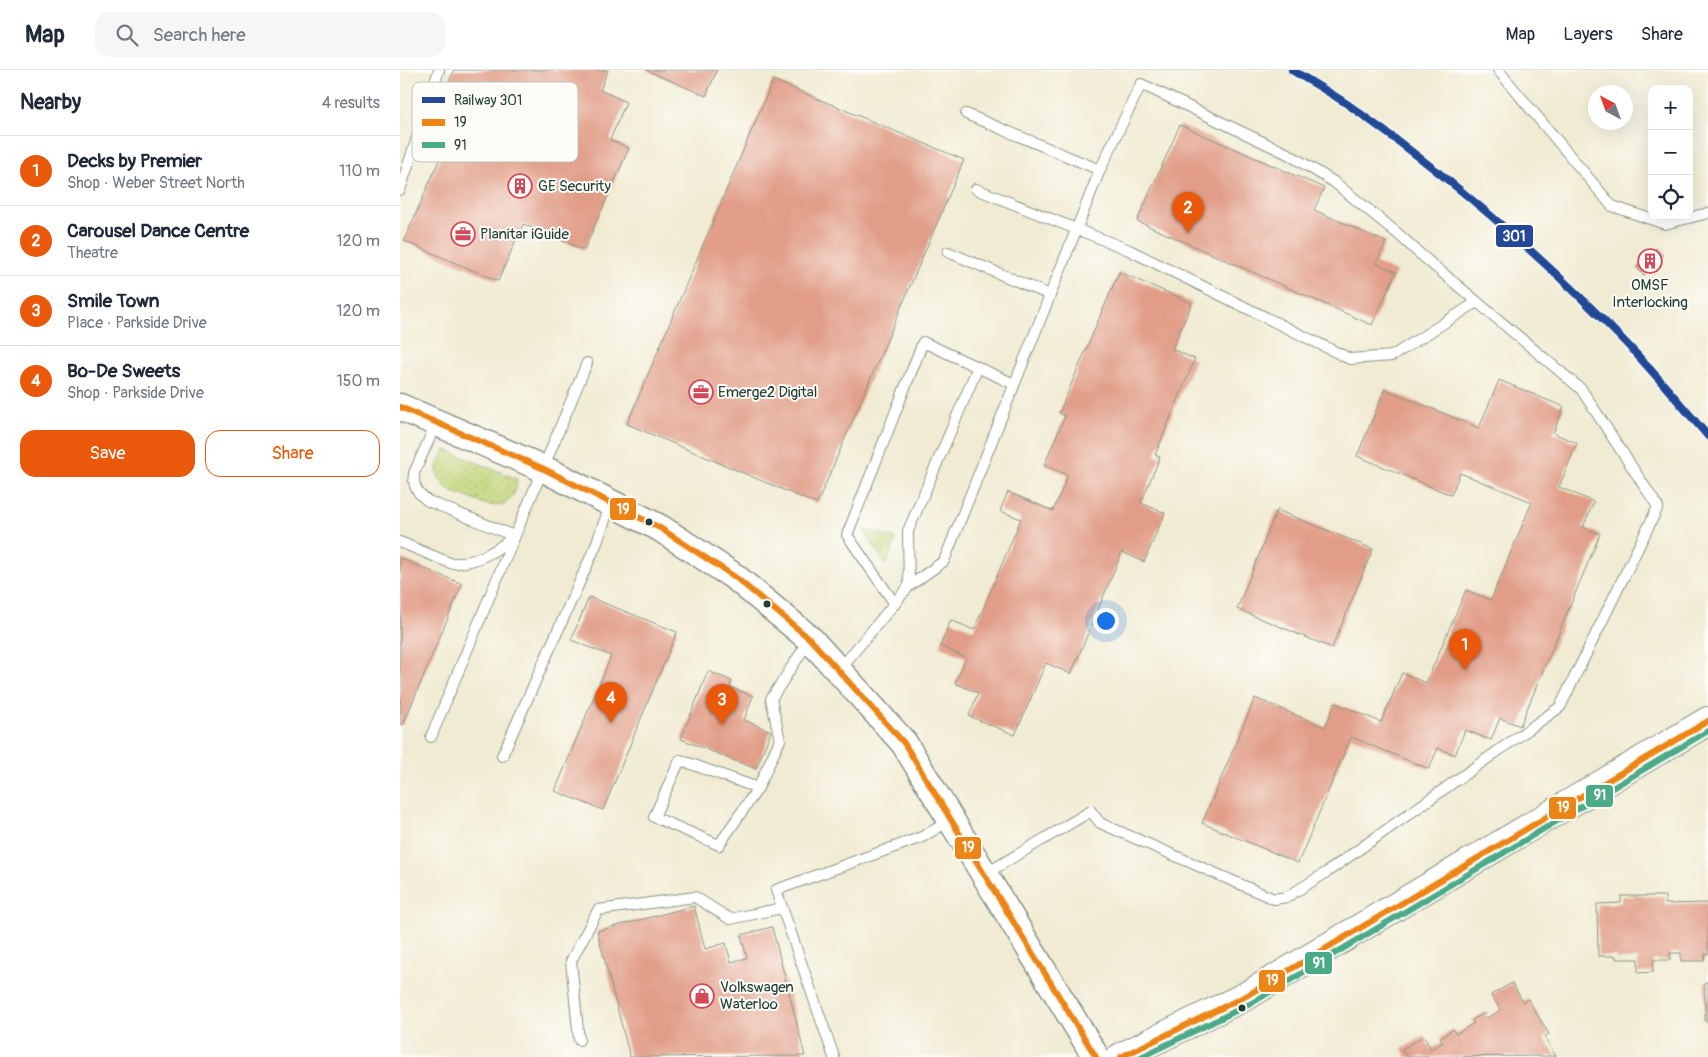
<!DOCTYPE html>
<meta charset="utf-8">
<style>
:root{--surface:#fff;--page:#f6f6f7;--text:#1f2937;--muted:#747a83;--line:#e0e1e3;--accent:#ea580c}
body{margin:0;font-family:Pangolin,sans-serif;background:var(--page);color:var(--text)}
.controls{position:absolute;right:15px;top:15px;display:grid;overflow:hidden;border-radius:10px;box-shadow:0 5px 20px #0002}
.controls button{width:45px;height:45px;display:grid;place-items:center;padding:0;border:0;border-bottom:1px solid var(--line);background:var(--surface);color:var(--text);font:25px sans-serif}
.compass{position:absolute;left:1188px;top:15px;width:45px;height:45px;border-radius:50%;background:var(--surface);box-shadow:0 5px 20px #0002;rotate:319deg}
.you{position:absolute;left:705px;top:550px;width:18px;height:18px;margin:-12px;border:4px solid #fff;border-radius:50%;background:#1a73e8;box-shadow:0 0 0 8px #1a73e833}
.badge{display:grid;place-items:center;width:32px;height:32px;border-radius:50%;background:var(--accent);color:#fff;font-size:16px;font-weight:700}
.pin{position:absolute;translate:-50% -41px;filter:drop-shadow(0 1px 2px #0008)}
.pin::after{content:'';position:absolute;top:26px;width:18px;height:15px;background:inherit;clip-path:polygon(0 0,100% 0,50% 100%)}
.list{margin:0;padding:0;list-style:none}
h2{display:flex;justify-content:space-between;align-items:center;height:65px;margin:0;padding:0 20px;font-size:21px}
h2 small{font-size:16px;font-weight:400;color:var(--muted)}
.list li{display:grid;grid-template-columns:32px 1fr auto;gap:15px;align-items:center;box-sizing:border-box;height:70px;padding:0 20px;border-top:1px solid var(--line)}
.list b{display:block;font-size:19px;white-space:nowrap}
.list p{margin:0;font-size:16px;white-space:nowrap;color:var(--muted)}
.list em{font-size:16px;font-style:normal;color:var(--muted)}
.actions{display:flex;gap:10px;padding:15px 20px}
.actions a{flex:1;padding:11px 0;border:1px solid var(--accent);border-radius:15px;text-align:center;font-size:18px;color:var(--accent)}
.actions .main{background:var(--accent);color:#fff}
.icon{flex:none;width:28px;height:28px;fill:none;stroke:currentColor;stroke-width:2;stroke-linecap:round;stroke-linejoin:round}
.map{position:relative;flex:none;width:1308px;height:987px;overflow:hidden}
header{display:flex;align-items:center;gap:30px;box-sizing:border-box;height:70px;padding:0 25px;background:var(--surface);border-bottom:1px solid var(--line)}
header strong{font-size:24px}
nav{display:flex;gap:28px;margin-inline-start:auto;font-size:18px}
.search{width:350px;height:45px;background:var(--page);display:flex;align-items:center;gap:12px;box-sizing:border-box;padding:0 18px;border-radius:15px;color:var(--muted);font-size:19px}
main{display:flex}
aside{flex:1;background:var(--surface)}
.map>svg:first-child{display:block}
.grass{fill:url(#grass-dots);stroke:#708956}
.building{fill:#e19d87}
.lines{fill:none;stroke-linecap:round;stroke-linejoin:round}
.service-casing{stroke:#889483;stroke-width:12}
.tertiary-casing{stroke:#889483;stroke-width:29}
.secondary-casing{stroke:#889483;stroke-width:30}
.service{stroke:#fff;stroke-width:10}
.tertiary{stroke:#fff;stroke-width:26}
.secondary{stroke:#fff;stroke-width:28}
.bus-1-casing{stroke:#fdfcf7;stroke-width:10}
.bus-2-casing{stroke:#fdfcf7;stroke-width:10}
.bus-1{stroke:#ec8416;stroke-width:6}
.bus-2{stroke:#4baa88;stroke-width:6}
.rail-1-casing{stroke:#fdfcf7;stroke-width:11}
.rail-1{stroke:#244895;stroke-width:8}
.bus-dot{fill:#1f3d34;stroke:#fdfcf7;stroke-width:2}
.labels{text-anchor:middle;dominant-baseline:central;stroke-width:4;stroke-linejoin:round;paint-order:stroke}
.poi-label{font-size:15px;fill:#1f3d34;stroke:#fdfcf7;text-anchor:start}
.key{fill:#fdfcf7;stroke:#bac3bc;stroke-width:1}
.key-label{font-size:14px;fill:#1f3d34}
.line-badge{stroke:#fdfcf7;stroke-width:2}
.badge-label{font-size:14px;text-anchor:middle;font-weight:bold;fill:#fff}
</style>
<header>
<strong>Map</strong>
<div class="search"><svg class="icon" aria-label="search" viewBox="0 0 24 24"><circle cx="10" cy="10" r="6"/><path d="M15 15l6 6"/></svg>Search here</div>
<nav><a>Map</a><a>Layers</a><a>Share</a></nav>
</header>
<main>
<aside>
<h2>Nearby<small>4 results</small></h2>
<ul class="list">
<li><span class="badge">1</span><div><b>Decks by Premier</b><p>Shop · Weber Street North</p></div><em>110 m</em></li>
<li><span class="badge">2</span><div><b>Carousel Dance Centre</b><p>Theatre</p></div><em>120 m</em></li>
<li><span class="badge">3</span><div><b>Smile Town</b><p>Place · Parkside Drive</p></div><em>120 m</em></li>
<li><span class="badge">4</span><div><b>Bo-De Sweets</b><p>Shop · Parkside Drive</p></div><em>150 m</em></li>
</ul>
<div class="actions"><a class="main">Save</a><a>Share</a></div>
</aside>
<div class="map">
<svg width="1308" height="987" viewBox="0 0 1308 987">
<defs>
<pattern id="grass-dots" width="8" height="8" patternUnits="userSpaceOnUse" patternTransform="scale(1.25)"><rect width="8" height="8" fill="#c2d579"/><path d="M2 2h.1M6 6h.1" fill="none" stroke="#a6b869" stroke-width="1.8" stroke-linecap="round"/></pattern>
</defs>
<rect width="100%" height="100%" fill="#fdfcf7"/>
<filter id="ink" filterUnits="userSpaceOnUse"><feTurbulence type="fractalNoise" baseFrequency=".02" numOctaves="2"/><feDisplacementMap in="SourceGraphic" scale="10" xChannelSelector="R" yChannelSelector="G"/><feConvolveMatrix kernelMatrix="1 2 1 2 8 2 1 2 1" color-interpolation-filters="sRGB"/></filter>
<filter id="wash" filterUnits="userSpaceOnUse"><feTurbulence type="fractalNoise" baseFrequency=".0096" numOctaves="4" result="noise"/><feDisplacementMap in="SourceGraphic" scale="20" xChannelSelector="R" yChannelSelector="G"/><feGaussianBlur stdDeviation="1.12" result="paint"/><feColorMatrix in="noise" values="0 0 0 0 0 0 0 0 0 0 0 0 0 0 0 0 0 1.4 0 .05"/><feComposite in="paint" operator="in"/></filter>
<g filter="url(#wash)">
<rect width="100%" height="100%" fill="#f0ebd2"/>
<g class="grass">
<path d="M46,380L117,409C117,416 116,421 112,427C101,443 81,433 67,427C61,425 54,423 49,420C44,416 37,407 37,400C36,393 42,386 46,380Z"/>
<polygon points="463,459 496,469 486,495"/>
</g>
<g id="blocks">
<g class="building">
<polygon points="54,0 208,0 200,20 226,32 210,70 229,78 184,180 123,154 98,211 4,171 59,44 39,36"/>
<polygon points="246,0 317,0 306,26"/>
<polygon points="373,10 564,90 417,434 227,354"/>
<polygon points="780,55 924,118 914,140 986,172 976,193 996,202 972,255 737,151"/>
<polygon points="1256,178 1263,185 1244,205 1237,198"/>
<polygon points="719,202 792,233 772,279 795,289 755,385 760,387 741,433 765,443 744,492 722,482 671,604 646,593 615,665 569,646 578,623 555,613 566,588 540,576 551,550 574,560 621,449 600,441 608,422 653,441 668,405 644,395 665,346 659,343"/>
<polygon points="1099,310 1164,337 1153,363 1177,373 1159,417 1194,432 1183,457 1200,464 1120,656 1100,648 1091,670 1065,660 1055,685 1038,678 1029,699 951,667 898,793 802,753 855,628 925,657 935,633 981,652 1002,603 1026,613 1066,520 1091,530 1132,432 1060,403 1051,425 957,386 985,319 1079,358"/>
<polygon points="877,440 973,479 932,578 837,539"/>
<polygon points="0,488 62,514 3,655 0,654"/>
<polygon points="189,527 277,562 203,740 155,721 211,586 171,570"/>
<polygon points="308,601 332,611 330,617 353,626 344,650 371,661 356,699 281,669"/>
<polygon points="1221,826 1265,826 1265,834 1308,833 1308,884 1305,884 1304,891 1281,891 1281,883 1270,883 1270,890 1253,890 1253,902 1238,903 1238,889 1216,889 1216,886 1198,886 1197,834 1221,833"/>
<polygon points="294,836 305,879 326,873 331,892 347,888 341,865 372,857 405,986 230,987 197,861"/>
<rect x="1305" y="912" width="3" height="39"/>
<polygon points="1112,913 1123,932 1128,929 1149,964 1144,967 1156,986 1007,987 1002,979 1024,966 1031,979 1043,972 1040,968 1053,959 1056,964 1074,953 1072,950 1084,943 1087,948 1101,940 1091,925"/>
</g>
</g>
</g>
<g filter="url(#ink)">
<use href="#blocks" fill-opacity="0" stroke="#889483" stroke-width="1"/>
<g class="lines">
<g class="service-casing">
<g id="service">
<polyline points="1098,0 1212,136 1265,154 1308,143"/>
<polyline points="566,44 700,100"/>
<polyline points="576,119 729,180 950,289 992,286 1077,232"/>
<polyline points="0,120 39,0"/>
<polyline points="548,182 650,225"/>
<path d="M0,472L50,493C73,495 97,481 114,466L28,431C17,423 13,417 14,403L36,354"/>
<polyline points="509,516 508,461 578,297"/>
<polyline points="495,534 447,465 523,272 614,314"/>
<polyline points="439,600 509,516 544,491 700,100 741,14 888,84 934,112 997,163 1020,184 1181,319 1258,437 1160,637 927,802 887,827 874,829 700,753 691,741 585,804"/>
<polyline points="31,667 187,293"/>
<polyline points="102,686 196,475 211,433"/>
<polyline points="358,718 280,690 254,747 319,775 358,718 380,670 371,629 410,569"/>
<polyline points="179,970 171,891 198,840 295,827 330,849 382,838"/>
<polyline points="434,987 376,820 522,767 551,750"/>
</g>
</g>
<g class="tertiary-casing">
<polyline id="tertiary" points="0,337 142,398 260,458 335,507 410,569 504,673 696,987"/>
</g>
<g class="secondary-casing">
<polyline id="secondary" points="721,987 846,926 1308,651"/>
</g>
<use href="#service" class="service"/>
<use href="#tertiary" class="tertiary"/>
<use href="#secondary" class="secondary"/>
<g class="bus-1-casing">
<g id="bus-1">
<polyline points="0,337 142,398 260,458 335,507 410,569 504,673 696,987"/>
<polyline points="721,987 846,926 1308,651"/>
</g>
</g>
<g class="bus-2-casing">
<polyline id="bus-2" points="741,987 850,934 1308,661"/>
</g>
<use href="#bus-1" class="bus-1"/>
<use href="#bus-2" class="bus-2"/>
<g class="rail-1-casing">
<path id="rail-1" d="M892,0C911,12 931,23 950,36C1049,106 1141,185 1225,272C1254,302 1281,335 1308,366"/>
</g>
<use href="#rail-1" class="rail-1"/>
</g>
</g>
<defs>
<g id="building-ring" transform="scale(1.25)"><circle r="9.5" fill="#fdfcf7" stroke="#d1495b" stroke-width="1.5"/><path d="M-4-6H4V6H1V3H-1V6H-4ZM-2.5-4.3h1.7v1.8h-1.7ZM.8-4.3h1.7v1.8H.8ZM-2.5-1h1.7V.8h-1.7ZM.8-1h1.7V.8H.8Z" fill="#d1495b"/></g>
<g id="office-ring" transform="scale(1.25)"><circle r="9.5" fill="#fdfcf7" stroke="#d1495b" stroke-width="1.5"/><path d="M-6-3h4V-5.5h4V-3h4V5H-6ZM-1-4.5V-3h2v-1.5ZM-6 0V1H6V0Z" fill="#d1495b"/></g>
<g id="shop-ring" transform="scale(1.25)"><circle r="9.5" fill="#fdfcf7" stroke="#d1495b" stroke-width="1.5"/><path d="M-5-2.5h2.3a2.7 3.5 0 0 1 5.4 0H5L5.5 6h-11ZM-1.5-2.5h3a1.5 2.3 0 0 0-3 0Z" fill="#d1495b"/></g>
</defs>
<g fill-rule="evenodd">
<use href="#building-ring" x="120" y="116"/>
<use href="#office-ring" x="63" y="164"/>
<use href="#building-ring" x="1250" y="191"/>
<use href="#office-ring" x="301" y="322"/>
<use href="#shop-ring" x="302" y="926"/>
</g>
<g class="bus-dot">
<circle cx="249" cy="452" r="4.5"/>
<circle cx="367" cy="534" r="4.5"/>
<circle cx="842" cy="938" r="4.5"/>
</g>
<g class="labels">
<g class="poi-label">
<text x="138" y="116">GE Security</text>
<text x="80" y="164">Planitar iGuide</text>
<text x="1250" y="215" text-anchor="middle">OMSF<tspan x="1250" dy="17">Interlocking</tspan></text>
<text x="318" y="322">Emerge2 Digital</text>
<text x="320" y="917">Volkswagen<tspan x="320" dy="17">Waterloo</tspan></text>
</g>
</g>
<rect x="12" y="12" width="166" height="80" rx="8" class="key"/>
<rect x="22" y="27" width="23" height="6" fill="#244895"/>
<rect x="22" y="49" width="23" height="7" fill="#ec8416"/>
<rect x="22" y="72" width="23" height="6" fill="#4baa88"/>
<g class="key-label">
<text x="54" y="35">Railway 301</text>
<text x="54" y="57">19</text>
<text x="54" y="80">91</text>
</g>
<g class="line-badge">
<rect x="1095" y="154" width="39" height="24" rx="5" fill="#244895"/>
<rect x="209" y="427" width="28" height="24" rx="5" fill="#ec8416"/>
<rect x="1185" y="714" width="29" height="24" rx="5" fill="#4baa88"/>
<rect x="1148" y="726" width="29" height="24" rx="5" fill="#ec8416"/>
<rect x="554" y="766" width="28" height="24" rx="5" fill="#ec8416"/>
<rect x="904" y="881" width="29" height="24" rx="5" fill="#4baa88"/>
<rect x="858" y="899" width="28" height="24" rx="5" fill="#ec8416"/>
</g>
<g class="badge-label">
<text x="1114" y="171">301</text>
<text x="223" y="444">19</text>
<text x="1200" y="730">91</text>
<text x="1163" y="742">19</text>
<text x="568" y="782">19</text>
<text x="919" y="898">91</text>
<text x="872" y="915">19</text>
</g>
</svg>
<div class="controls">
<button>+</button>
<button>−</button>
<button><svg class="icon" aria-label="locate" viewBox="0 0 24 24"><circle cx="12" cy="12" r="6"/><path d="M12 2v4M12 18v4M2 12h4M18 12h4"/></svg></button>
</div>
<svg class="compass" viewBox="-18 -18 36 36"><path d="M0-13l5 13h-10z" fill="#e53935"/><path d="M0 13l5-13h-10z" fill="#747a83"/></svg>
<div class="you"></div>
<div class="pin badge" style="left:1065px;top:600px">1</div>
<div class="pin badge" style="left:788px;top:163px">2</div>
<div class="pin badge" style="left:322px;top:655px">3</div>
<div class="pin badge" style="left:211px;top:653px">4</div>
</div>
</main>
